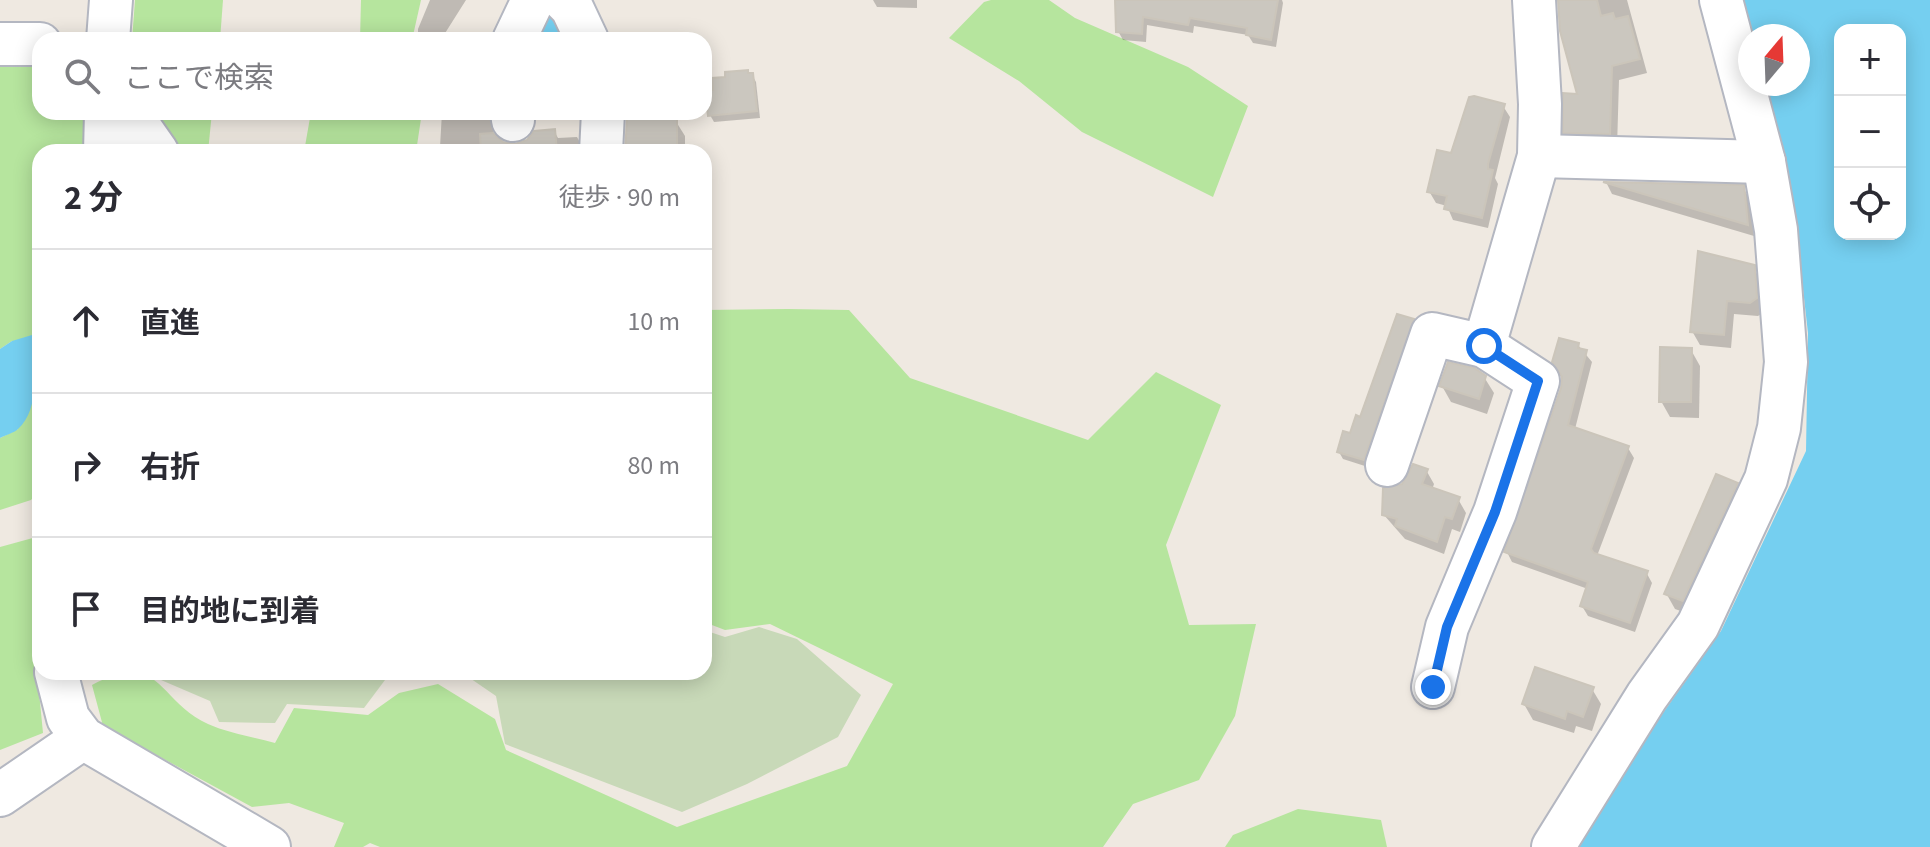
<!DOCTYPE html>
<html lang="ja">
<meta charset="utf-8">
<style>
:root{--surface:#fff;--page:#f7f7f7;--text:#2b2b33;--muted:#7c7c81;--line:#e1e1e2}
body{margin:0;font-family:"Source Sans 3","Noto Sans JP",sans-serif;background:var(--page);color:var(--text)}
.controls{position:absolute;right:24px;top:24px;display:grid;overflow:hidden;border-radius:16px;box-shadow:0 4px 20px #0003}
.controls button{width:72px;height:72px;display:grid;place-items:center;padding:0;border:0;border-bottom:2px solid var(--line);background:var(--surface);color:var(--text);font:40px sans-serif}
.compass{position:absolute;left:1738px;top:24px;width:72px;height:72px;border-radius:50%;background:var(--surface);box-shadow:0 4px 20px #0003;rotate:19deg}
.stop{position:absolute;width:24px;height:24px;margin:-18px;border:6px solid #1a73e8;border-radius:50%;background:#fff}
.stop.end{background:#1a73e8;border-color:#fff;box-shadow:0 2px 8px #0008}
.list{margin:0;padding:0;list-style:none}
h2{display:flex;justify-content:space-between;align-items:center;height:104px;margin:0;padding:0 32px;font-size:34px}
h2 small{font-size:26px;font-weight:400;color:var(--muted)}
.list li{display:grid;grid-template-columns:52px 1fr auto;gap:24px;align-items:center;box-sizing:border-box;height:144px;padding:0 32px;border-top:2px solid var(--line)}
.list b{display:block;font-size:30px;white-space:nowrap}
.list em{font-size:26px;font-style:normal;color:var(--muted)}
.icon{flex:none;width:44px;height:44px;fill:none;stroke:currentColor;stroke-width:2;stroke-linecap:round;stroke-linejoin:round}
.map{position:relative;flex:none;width:1930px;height:847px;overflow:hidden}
.search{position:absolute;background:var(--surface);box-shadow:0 4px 20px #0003;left:32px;top:32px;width:680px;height:88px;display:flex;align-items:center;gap:20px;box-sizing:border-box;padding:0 28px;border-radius:24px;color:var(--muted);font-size:30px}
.panel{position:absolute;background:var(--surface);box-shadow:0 4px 20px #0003;left:32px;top:144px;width:680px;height:536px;border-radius:24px}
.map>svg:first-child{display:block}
.green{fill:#b6e59e}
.cemetery{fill:#c8d9b8}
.water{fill:#75cff0;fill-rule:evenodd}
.shadow{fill:#0003}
.building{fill:#cbc7bf;stroke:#cbc5ba;stroke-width:2}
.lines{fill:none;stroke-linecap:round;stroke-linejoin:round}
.minor-casing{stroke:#b4b7c1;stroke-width:46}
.minor{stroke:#fff;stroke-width:42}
.route{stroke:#1a73e8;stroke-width:10}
</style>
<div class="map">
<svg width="1930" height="847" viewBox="0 0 1930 847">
<rect width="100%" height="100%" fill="#efe9e1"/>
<g class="green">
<polygon points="135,0 223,0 220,40 132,40"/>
<polygon points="361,0 421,0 412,40 360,40"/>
<polygon points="991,0 1049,0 1075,18 1188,67 1248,106 1213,197 1082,132 1019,81 949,38 984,2"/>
<polygon points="0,57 40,57 40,112 92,112 91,152 40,152 40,490 31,500 0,510 0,438 18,429 12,341 0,349"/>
<polygon points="153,112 212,112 208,152 177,152"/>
<polygon points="311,112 422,112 416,152 304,152"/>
<path d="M788,309L849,310L910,378L1088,440L1156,372L1221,405L1166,545L1189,625L1256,624L1235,716L1199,780L1133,804L1103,847H380L370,843L363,847H334L344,823L289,803L252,807L103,726L92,685C161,648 157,701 208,724C228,733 253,737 275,743L294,708L368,715L399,693L438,684L495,719L506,750L677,827L847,766L893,684L770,624L725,630L704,622V310Z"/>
<polygon points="40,536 32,620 43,733 0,750 0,547"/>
<polygon points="1298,809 1381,820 1387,847 1225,847 1233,835"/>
</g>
<g class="cemetery">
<polygon points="759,627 797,639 861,695 838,737 747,784 682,812 505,744 496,696 461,672 704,672 704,630 725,637"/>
<polygon points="152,672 391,672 364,708 287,704 275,723 219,722 210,701 161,680"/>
</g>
<g class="water">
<polygon points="542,0 572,40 527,40"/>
<path d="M1733,0H1930V847H1568L1721,631L1806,451L1808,333L1798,245L1755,84H1798V36H1750ZM1840,30H1900V234H1840Z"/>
<path d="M32,335C35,362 41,409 18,429C14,433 5,435 0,438V349L12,341Z"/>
</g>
<g class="shadow">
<polygon points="430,0 466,0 442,38 451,40 418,40 418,29"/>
<polygon points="873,0 917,0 917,8 877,7"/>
<polygon points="1120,0 1282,0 1283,3 1276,47 1253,43 1248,35 1194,26 1193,33 1147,25 1146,42 1123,40 1118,31"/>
<polygon points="1560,0 1627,0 1647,73 1619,80 1617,148 1574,146 1565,132 1580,96"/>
<polygon points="752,75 756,82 760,118 714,122 710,115 715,92"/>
<polygon points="1503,106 1510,117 1495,178 1498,184 1488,228 1453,220 1447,206 1436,203 1429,191 1453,155"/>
<polygon points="442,112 492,112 494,137 502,144 515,146 554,131 558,138 577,137 585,152 425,152 425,147 440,147"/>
<polygon points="675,120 685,136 685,152 626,152"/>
<polygon points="1607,184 1743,187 1750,200 1754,236 1612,194"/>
<polygon points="1753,267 1761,281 1764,312 1758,316 1734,314 1731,348 1700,345 1692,331"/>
<polygon points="1412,321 1417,328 1368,467 1343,459 1339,452 1362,419"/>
<polygon points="1578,345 1592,362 1575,429 1628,448 1634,458 1597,556 1646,572 1652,583 1635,632 1588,616 1582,606 1588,589 1512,562 1507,552"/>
<polygon points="1691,350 1700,366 1699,418 1670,417 1661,401"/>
<polygon points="1484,377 1494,393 1487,414 1451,402 1442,386"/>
<polygon points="1426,470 1434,484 1432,490 1458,499 1466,513 1460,532 1452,529 1444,554 1405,539 1384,515 1403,485"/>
<polygon points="1736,485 1745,500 1692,615 1675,609 1666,593"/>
<polygon points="1592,689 1601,704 1592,731 1576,726 1574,733 1533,720 1524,704"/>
</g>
<g class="building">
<polygon points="1115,0 1278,0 1271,40 1246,35 1247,28 1190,18 1188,25 1143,17 1142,34 1116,32"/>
<polygon points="1558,0 1597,0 1601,16 1613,13 1615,19 1628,16 1640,59 1612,66 1610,134 1563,133 1563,93 1577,94 1560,31"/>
<polygon points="748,70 748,73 753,73 757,111 708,116 705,90 713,90 712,78 725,77 725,72"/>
<polygon points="1474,96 1505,104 1488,164 1488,169 1493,170 1482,218 1444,209 1447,196 1427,192 1437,150 1451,153 1469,97"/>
<polygon points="677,118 677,152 625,152 627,119"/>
<polygon points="555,129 557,152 481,152 480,134 493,133 503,142 515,144 527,140 534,131"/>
<polygon points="1603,182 1744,185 1748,225"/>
<polygon points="1698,251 1755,265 1757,298 1750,303 1727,301 1724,335 1690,332"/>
<polygon points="1397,314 1414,319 1364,460 1337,452 1343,431 1350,433 1356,415 1360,417"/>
<polygon points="1559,338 1579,343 1578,348 1587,350 1568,425 1629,446 1591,549 1594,553 1648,571 1630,623 1580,606 1588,582 1504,552 1561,388 1562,377 1552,362"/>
<polygon points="1660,347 1692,348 1691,402 1659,402"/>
<polygon points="1448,362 1474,368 1486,376 1479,399 1439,386"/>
<polygon points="1413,464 1428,469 1422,484 1460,497 1452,519 1445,517 1437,542 1395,526 1397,519 1382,515 1383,488 1402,484"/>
<polygon points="1716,474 1738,483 1683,601 1664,594"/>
<polygon points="1535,667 1594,687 1583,717 1567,711 1565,719 1522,704"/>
</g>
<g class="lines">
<g class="minor-casing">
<g id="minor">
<polyline points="564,0 572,8 587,40"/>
<polyline points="108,40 111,0"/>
<polyline points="514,40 533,0"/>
<polyline points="0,44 40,44"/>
<polyline points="129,112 157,152"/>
<polyline points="512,112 513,120"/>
<polyline points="105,152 106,112"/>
<polyline points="601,152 603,112"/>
<polyline points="1539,156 1764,162"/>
<polyline points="1484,346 1539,156 1540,104 1534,0"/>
<polyline points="1387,465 1432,334 1484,346 1538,381 1495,512 1447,627 1433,687"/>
<polyline points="56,672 68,718 83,738 269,847"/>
<polyline points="0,795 83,738"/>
<polyline points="1553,847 1647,696 1698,625 1766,479 1779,428 1786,362 1776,230 1764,162 1721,0"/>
</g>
</g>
<use href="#minor" class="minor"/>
</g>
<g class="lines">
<polyline class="route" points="1433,687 1447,627 1495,512 1538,381 1484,346"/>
</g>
</svg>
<div class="controls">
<button>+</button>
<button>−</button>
<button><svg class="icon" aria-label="locate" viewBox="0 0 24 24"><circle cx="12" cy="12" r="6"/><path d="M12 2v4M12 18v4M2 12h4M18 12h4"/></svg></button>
</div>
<svg class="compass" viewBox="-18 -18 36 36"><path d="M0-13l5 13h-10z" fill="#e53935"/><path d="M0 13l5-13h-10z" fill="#7c7c81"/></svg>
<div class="stop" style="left:1484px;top:346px"></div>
<div class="stop end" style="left:1433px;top:687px"></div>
<div class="search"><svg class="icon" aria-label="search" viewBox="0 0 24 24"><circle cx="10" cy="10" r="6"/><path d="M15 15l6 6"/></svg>ここで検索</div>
<section class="panel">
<h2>2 分<small>徒歩 · 90 m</small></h2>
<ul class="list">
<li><svg class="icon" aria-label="ahead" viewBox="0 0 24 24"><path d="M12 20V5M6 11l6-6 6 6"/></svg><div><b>直進</b></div><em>10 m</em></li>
<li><svg class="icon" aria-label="right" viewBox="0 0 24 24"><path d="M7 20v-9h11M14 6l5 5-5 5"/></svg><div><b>右折</b></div><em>80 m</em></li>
<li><svg class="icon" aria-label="arrive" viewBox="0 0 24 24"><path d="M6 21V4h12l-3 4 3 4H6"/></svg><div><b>目的地に到着</b></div></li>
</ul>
</section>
</div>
